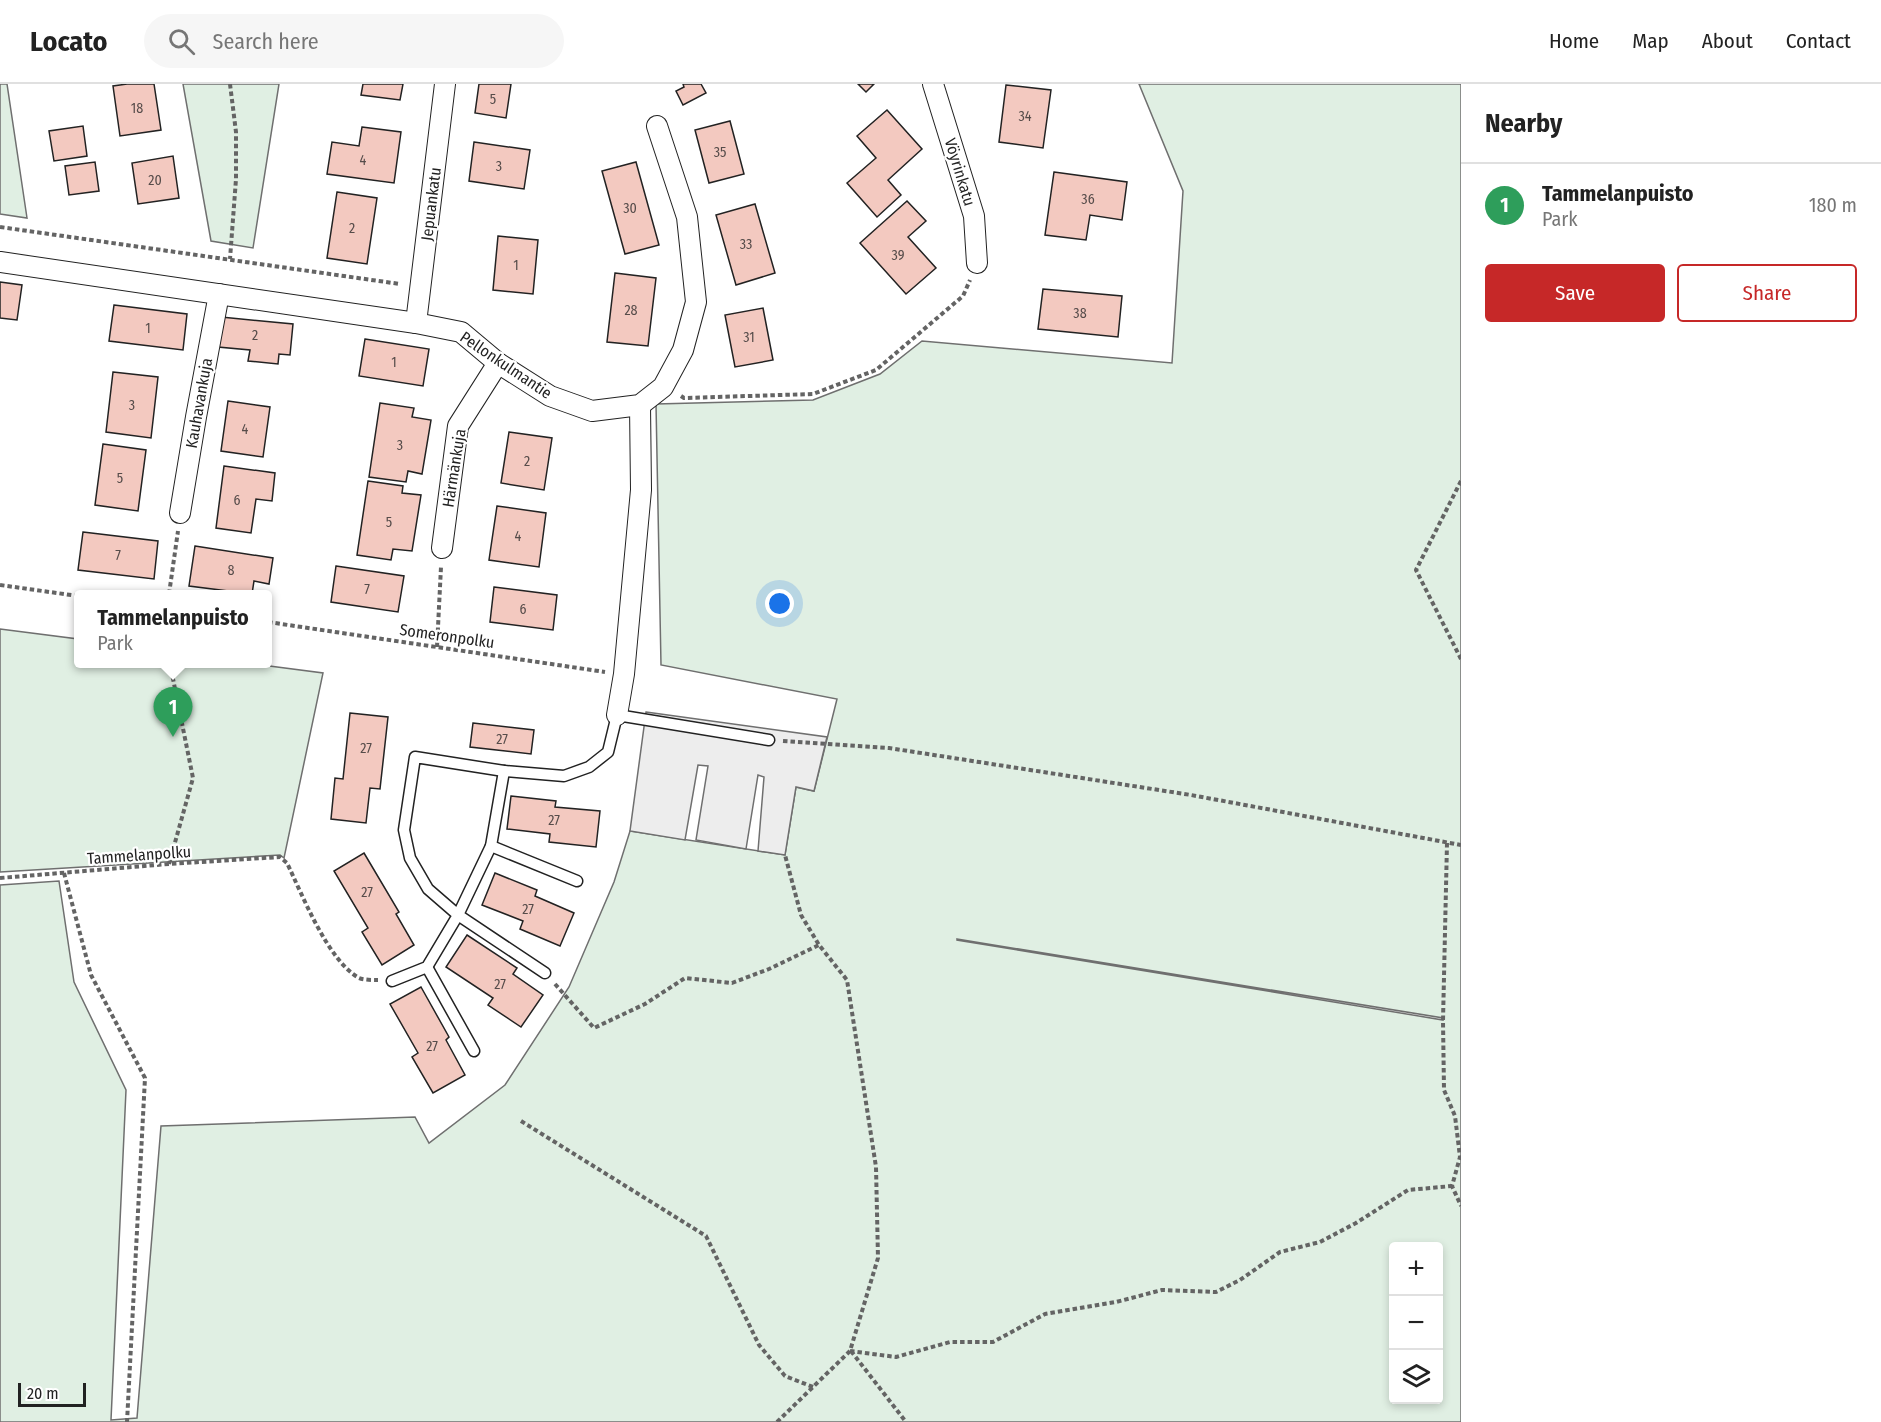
<!DOCTYPE html>
<meta charset="utf-8">
<style>
:root{--surface:#fff;--page:#f6f6f6;--text:#222;--muted:#767676;--line:#e0e0e0;--accent:#c62828}
body{margin:0;font-family:"Fira Sans Condensed",sans-serif;background:var(--page);color:var(--text)}
.controls{position:absolute;right:18px;bottom:18px;display:grid;overflow:hidden;border-radius:6px;box-shadow:0 3px 9px #0003}
.controls button{width:54px;height:54px;display:grid;place-items:center;padding:0;border:0;border-bottom:2px solid var(--line);background:var(--surface);color:var(--text);font:30px sans-serif}
.scale{position:absolute;left:18px;bottom:15px;width:68px;box-sizing:border-box;padding-left:6px;border:3px solid #222;border-top:0;font-size:16px;line-height:21px;white-space:nowrap;color:#222;-webkit-text-stroke:4px #fff;paint-order:stroke}
.you{position:absolute;left:780px;top:520px;width:21px;height:21px;margin:-15px;border:4px solid #fff;border-radius:50%;background:#1a73e8;box-shadow:0 0 0 9px #1a73e833}
.badge{display:grid;place-items:center;width:39px;height:39px;border-radius:50%;background:var(--accent);color:#fff;font-size:20px;font-weight:700}
.pin{position:absolute;translate:-50% -50px;filter:drop-shadow(0 2px 3px #0008)}
.pin::after{content:'';position:absolute;top:32px;width:21px;height:18px;background:inherit;clip-path:polygon(0 0,100% 0,50% 100%)}
.popup{position:absolute;left:74px;top:506px;width:198px;height:78px;box-sizing:border-box;display:grid;place-content:center;border-radius:6px;background:var(--surface);filter:drop-shadow(0 2px 4px #0005);font-size:20px;white-space:nowrap;color:var(--muted)}
.popup b{font-size:22px;color:var(--text)}
.popup::after{content:'';position:absolute;left:50%;top:100%;margin-left:-12px;border:12px solid transparent;border-top-color:var(--surface)}
.list{margin:0;padding:0;list-style:none}
h2{display:flex;justify-content:space-between;align-items:center;height:78px;margin:0;padding:0 24px;font-size:26px}
h2 small{font-size:20px;font-weight:400;color:var(--muted)}
.list li{display:grid;grid-template-columns:39px 1fr auto;gap:18px;align-items:center;box-sizing:border-box;height:84px;padding:0 24px;border-top:2px solid var(--line)}
.list b{display:block;font-size:22px;white-space:nowrap}
.list p{margin:0;font-size:20px;white-space:nowrap;color:var(--muted)}
.list em{font-size:20px;font-style:normal;color:var(--muted)}
.actions{display:flex;gap:12px;padding:18px 24px}
.actions a{flex:1;padding:14px 0;border:2px solid var(--accent);border-radius:6px;text-align:center;font-size:21px;color:var(--accent)}
.actions .main{background:var(--accent);color:#fff}
.icon{flex:none;width:33px;height:33px;fill:none;stroke:currentColor;stroke-width:2;stroke-linecap:round;stroke-linejoin:round}
.map{position:relative;flex:none;width:1461px;height:1338px;overflow:hidden}
header{display:flex;align-items:center;gap:36px;box-sizing:border-box;height:84px;padding:0 30px;background:var(--surface);border-bottom:2px solid var(--line)}
header strong{font-size:28px}
nav{display:flex;gap:33px;margin-inline-start:auto;font-size:21px}
.search{width:420px;height:54px;background:var(--page);display:flex;align-items:center;gap:15px;box-sizing:border-box;padding:0 21px;border-radius:33px;color:var(--muted);font-size:22px}
main{display:flex}
aside{flex:1;background:var(--surface)}
.map>svg:first-child{display:block}
.green{fill:#e0efe3;stroke:#6f6f6f;stroke-width:1.5;fill-rule:evenodd}
.parking{fill:#ededed;stroke:#6f6f6f;stroke-width:1.5}
.building{fill:#f3c9c0;stroke:#222;stroke-width:1.5}
.lines{fill:none;stroke-linecap:round;stroke-linejoin:round}
.lane-casing{stroke:#222;stroke-width:13}
.street-casing{stroke:#222;stroke-width:22}
.path{stroke:#646464;stroke-width:4;stroke-dasharray:4.5 3;stroke-linecap:butt}
.lane{stroke:#fff;stroke-width:10}
.street{stroke:#fff;stroke-width:20}
.labels{text-anchor:middle;dominant-baseline:central;stroke-width:4.5;stroke-linejoin:round;paint-order:stroke}
.number-label{font-size:14px;fill:#564c4a}
.street-label{font-size:16px;fill:#222;stroke:#fff}
</style>
<header>
<strong>Locato</strong>
<div class="search"><svg class="icon" aria-label="search" viewBox="0 0 24 24"><circle cx="10" cy="10" r="6"/><path d="M15 15l6 6"/></svg>Search here</div>
<nav><a>Home</a><a>Map</a><a>About</a><a>Contact</a></nav>
</header>
<main>
<div class="map">
<svg width="1461" height="1338" viewBox="0 0 1461 1338">
<rect width="100%" height="100%" fill="#fff"/>
<g class="green">
<polygon points="0,0 7,0 27,134 0,130"/>
<polygon points="183,0 279,0 253,164 211,157"/>
<path d="M1139,0H1461V1338H0V801L59,797L74,898L126,1006L111,1336L137,1334L161,1042L415,1033L429,1059L505,1001L569,903L614,798L630,747L785,771L796,703L814,707L837,615L661,581L656,320L813,316L880,290L922,257L1172,279L1183,107ZM957,855L1443,934V936L957,856ZM1394,1162H1438V1316H1394Z"/>
<polygon points="0,545 78,555 78,580 254,580 323,589 284,774 280,771 0,788"/>
</g>
<polygon class="parking" points="646,628 827,653 814,707 796,703 785,771 758,767 764,693 758,691 746,765 696,756 708,682 698,681 685,756 630,747"/>
<g class="building">
<polygon points="127,0 154,0 161,46 120,52 113,2"/>
<polygon points="363,0 403,0 400,16 361,11"/>
<polygon points="479,0 511,0 506,34 475,29"/>
<polygon points="683,0 701,0 706,9 683,21 676,7 684,3"/>
<polygon points="858,0 874,0 866,8"/>
<polygon points="1006,1 1051,6 1043,64 999,58"/>
<polygon points="887,26 922,65 888,96 901,111 877,133 847,99 876,74 857,52"/>
<polygon points="730,37 744,90 709,99 695,46"/>
<polygon points="83,42 87,72 54,77 49,47"/>
<polygon points="362,43 401,48 394,99 327,90 332,58 359,62"/>
<polygon points="474,58 530,66 524,105 469,97"/>
<polygon points="173,72 179,114 138,120 132,79"/>
<polygon points="95,78 99,107 69,111 65,82"/>
<polygon points="636,78 659,161 625,170 602,87"/>
<polygon points="1054,88 1127,98 1122,136 1090,131 1086,156 1045,151"/>
<polygon points="337,108 377,114 367,180 327,174"/>
<polygon points="907,117 926,137 908,153 936,184 906,210 860,159"/>
<polygon points="755,120 775,189 736,201 716,131"/>
<polygon points="498,152 538,156 533,210 493,206"/>
<polygon points="615,189 656,194 648,262 607,258"/>
<polygon points="0,198 22,201 17,236 0,234"/>
<polygon points="1043,205 1122,212 1118,253 1038,245"/>
<polygon points="114,221 187,230 183,266 109,257"/>
<polygon points="763,224 773,276 735,283 725,231"/>
<polygon points="221,233 293,240 290,271 279,270 278,280 248,277 250,266 218,263"/>
<polygon points="365,255 429,265 423,302 359,292"/>
<polygon points="113,288 158,293 151,354 106,348"/>
<polygon points="228,317 270,323 263,373 221,367"/>
<polygon points="380,319 414,324 412,333 431,336 422,390 408,387 406,398 369,393"/>
<polygon points="509,348 552,354 544,406 501,399"/>
<polygon points="103,360 146,366 138,427 95,421"/>
<polygon points="224,382 275,389 272,417 256,415 251,449 216,444"/>
<polygon points="368,397 403,402 402,409 421,411 412,467 393,465 391,476 357,471"/>
<polygon points="497,422 546,429 539,483 489,476"/>
<polygon points="83,448 158,457 154,495 78,486"/>
<polygon points="195,462 273,474 269,500 254,497 252,510 189,502"/>
<polygon points="336,482 404,492 398,528 331,518"/>
<polygon points="494,503 557,511 553,546 490,538"/>
<polygon points="350,629 388,633 380,705 370,704 366,739 331,735 335,694 343,695"/>
<polygon points="473,639 534,646 531,670 470,663"/>
<polygon points="511,712 556,717 555,723 600,727 596,763 549,758 550,750 507,745"/>
<polygon points="364,769 399,828 396,830 414,861 382,881 362,848 368,844 334,787"/>
<polygon points="495,789 537,806 535,812 574,829 560,862 520,845 523,837 482,821"/>
<polygon points="467,851 517,884 513,890 543,911 521,943 488,921 493,914 446,883"/>
<polygon points="421,903 449,953 446,956 465,991 433,1009 412,973 418,969 390,920"/>
</g>
<g class="lines">
<g class="lane-casing">
<g id="lane">
<polyline points="504,687 564,692 589,683 608,668 617,631 769,656"/>
<polyline points="491,762 577,797"/>
<polyline points="427,883 474,967"/>
<polyline points="392,897 427,883 458,831 491,762 504,687 415,673 404,746 410,774 428,805 458,831 545,889"/>
</g>
</g>
<g class="street-casing">
<g id="street">
<polyline points="933,0 974,132 977,179"/>
<polyline points="0,178 416,239 461,248 498,279 550,312 592,327 640,321 663,303 683,266 696,218 687,133 657,42"/>
<polyline points="416,239 445,0"/>
<polyline points="180,429 196,333 219,210"/>
<polyline points="442,464 458,342 498,279"/>
<polyline points="617,631 624,590 641,406 640,321"/>
</g>
</g>
<g class="path">
<polyline points="230,0 236,48 236,95 230,175"/>
<polyline points="0,143 400,200"/>
<polyline points="681,312 684,314 813,310 876,286 963,212 970,196"/>
<polyline points="1461,397 1416,486 1461,575"/>
<polyline points="0,501 78,512"/>
<polyline points="169,510 178,447"/>
<polyline points="268,538 605,588"/>
<polyline points="437,563 441,483"/>
<polyline points="783,657 889,664 1191,711 1461,761"/>
<polyline points="1447,759 1443,937 1444,1006 1455,1032 1460,1073 1452,1102 1461,1122"/>
<polyline points="169,780 193,694 170,580"/>
<polyline points="64,789 91,891 145,994 127,1338"/>
<path d="M0,794L169,780L280,773L287,779C302,810 328,877 359,894C364,896 372,896 378,896"/>
<polyline points="555,900 594,944 645,920 685,894 732,899 769,885 819,861"/>
<polyline points="521,1037 706,1152 759,1261 785,1292 813,1303"/>
<polyline points="850,1267 896,1273 950,1258 993,1258 1045,1230 1116,1218 1162,1206 1216,1208 1240,1196 1280,1168 1320,1158 1356,1139 1408,1106 1452,1102"/>
<polyline points="851,1267 906,1338"/>
<polyline points="777,1338 850,1267 878,1174 876,1083 847,896 819,861 801,831 785,771"/>
</g>
<use href="#lane" class="lane"/>
<use href="#street" class="street"/>
</g>
<g class="labels">
<g class="number-label">
<text x="493" y="15">5</text>
<text x="137" y="24">18</text>
<text x="1025" y="32">34</text>
<text x="720" y="68">35</text>
<text x="363" y="76">4</text>
<text x="499" y="82">3</text>
<text x="155" y="96">20</text>
<text x="1088" y="115">36</text>
<text x="630" y="124">30</text>
<text x="352" y="144">2</text>
<text x="746" y="160">33</text>
<text x="898" y="171">39</text>
<text x="516" y="181">1</text>
<text x="631" y="226">28</text>
<text x="1080" y="229">38</text>
<text x="148" y="244">1</text>
<text x="255" y="251">2</text>
<text x="749" y="253">31</text>
<text x="394" y="278">1</text>
<text x="132" y="321">3</text>
<text x="245" y="345">4</text>
<text x="400" y="361">3</text>
<text x="527" y="377">2</text>
<text x="120" y="394">5</text>
<text x="237" y="416">6</text>
<text x="389" y="438">5</text>
<text x="518" y="452">4</text>
<text x="118" y="471">7</text>
<text x="231" y="486">8</text>
<text x="367" y="505">7</text>
<text x="523" y="525">6</text>
<text x="502" y="655">27</text>
<text x="366" y="664">27</text>
<text x="554" y="736">27</text>
<text x="367" y="808">27</text>
<text x="528" y="825">27</text>
<text x="500" y="900">27</text>
<text x="432" y="962">27</text>
</g>
<g class="street-label">
<text transform="translate(960 88) rotate(73)">Vöyrinkatu</text>
<text transform="translate(431 120) rotate(-83)">Jepuankatu</text>
<text transform="translate(506 281) rotate(34)">Pellonkulmantie</text>
<text transform="translate(199 319) rotate(-80)">Kauhavankuja</text>
<text transform="translate(454 384) rotate(-81)">Härmänkuja</text>
<text transform="translate(447 552) rotate(8)">Someronpolku</text>
<text transform="translate(139 771) rotate(-4)">Tammelanpolku</text>
</g>
</g>
</svg>
<div class="controls">
<button>+</button>
<button>−</button>
<button><svg class="icon" aria-label="layers" viewBox="0 0 24 24"><path d="M12 4l9 5-9 5-9-5zM3 14l9 5 9-5"/></svg></button>
</div>
<div class="scale">20 m</div>
<div class="you"></div>
<div class="pin badge" style="left:173px;top:653px;background:#2e9e5b">1</div>
<div class="popup"><b>Tammelanpuisto</b>Park</div>
</div>
<aside>
<h2>Nearby<small></small></h2>
<ul class="list">
<li><span class="badge" style="background:#2e9e5b">1</span><div><b>Tammelanpuisto</b><p>Park</p></div><em>180 m</em></li>
</ul>
<div class="actions"><a class="main">Save</a><a>Share</a></div>
</aside>
</main>
